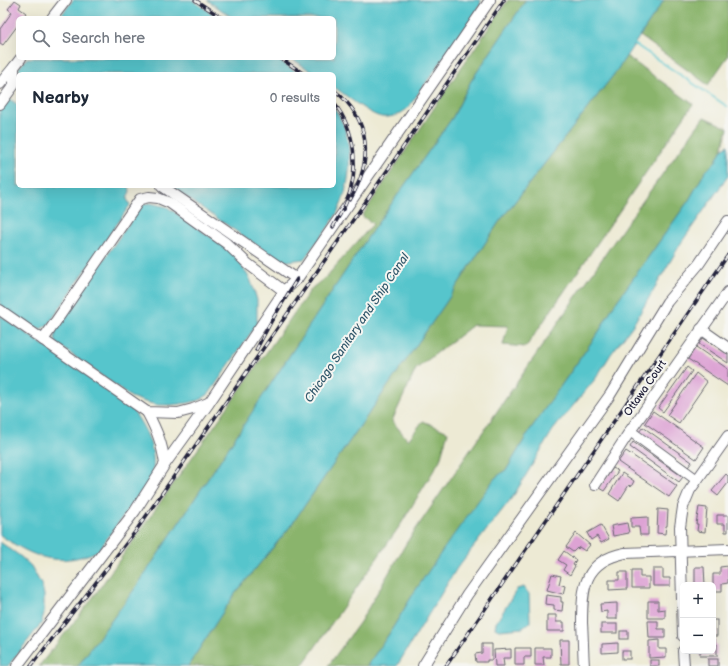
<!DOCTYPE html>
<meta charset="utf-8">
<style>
:root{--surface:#fff;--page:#f2f2f3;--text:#1f2937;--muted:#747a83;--line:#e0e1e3}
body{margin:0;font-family:"Balsamiq Sans",sans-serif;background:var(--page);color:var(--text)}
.controls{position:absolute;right:12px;bottom:12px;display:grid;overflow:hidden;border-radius:6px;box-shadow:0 4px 16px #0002}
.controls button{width:36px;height:36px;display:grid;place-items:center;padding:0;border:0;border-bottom:1px solid var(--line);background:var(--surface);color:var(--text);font:20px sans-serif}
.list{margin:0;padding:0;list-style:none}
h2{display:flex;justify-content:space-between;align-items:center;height:52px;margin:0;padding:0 16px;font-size:17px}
h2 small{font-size:13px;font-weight:400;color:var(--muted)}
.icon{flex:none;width:22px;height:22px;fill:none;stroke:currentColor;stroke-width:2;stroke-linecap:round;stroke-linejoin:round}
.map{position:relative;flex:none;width:728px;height:666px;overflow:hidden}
.search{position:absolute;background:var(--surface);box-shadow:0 4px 16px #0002;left:16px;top:16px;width:320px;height:44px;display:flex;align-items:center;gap:10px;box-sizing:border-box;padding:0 14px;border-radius:6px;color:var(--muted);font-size:15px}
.panel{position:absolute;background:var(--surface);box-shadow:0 4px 16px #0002;left:16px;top:72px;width:320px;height:116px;border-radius:6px}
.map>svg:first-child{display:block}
.forest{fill:#8ab46c;stroke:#566b54}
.water{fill:#57c5cc;stroke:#3c7484}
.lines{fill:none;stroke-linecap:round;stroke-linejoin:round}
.stream{stroke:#57c5cc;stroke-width:2}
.building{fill:#dda3d4}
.minor-casing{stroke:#696871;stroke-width:12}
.minor{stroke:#fff;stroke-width:10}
.rail-casing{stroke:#22223b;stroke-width:3.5}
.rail{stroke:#f6f6f2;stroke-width:2;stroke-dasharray:6;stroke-linecap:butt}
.labels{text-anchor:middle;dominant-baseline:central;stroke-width:4;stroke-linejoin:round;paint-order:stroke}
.street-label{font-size:11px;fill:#22223b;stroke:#f6f6f2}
.water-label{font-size:12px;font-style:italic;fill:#355b6e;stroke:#f6f6f2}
</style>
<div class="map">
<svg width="728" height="666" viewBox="0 0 728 666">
<rect width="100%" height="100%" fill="#f6f6f2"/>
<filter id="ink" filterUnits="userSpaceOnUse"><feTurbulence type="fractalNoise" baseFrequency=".025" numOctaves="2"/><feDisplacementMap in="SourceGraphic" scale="8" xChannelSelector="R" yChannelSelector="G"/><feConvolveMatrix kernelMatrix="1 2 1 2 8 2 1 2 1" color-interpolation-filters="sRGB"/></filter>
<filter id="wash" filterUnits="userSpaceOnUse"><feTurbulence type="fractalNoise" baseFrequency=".012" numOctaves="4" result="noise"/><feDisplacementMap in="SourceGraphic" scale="16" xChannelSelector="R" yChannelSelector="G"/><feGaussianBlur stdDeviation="0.9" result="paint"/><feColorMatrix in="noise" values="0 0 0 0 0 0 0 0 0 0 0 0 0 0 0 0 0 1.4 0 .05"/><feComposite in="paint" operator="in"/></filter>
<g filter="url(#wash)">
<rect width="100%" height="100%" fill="#edead4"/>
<g class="forest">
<polygon points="508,0 526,0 471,81 453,117 370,234 139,583 78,666 39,666 89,603 312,288 326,277 373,224 362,216 452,81"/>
<polygon points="664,0 728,0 728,56 708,85 640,36"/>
<polygon points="626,56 693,104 526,347 503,345 508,326 473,325 416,369 392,421 408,440 423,421 448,432 440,460 401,524 302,666 188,666 234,595 289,528 445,304 499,222 615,73"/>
<polygon points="704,117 728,128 722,149 716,161 705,172 689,200 612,308 600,330 530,430 507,469 495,478 415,591 389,634 367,666 328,666 360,622 407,542 626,224"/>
</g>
<g class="water">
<polygon points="73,0 192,0 218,18 59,18"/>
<path d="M207,0H481L480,6L475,14L408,108C401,114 392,118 382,117C369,115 346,95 334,87V74H315L291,58H334V18H233Z"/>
<polygon points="526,0 664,0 615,73 499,222 445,304 289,528 234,595 188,666 78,666 139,583 370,234 453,117 471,81"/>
<polygon points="27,58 276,58 299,74 21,74 19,68"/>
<polygon points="10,99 18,105 18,186 129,186 130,191 127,199 130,205 49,324 41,329 32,328 0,308 0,111"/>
<path d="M334,108C339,116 344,124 346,133C353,161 349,192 335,217C326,232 314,245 304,259L281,262L170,186H334Z"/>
<polygon points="728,145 728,176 681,243 633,325 611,354 596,378 553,430 514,495 457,568 397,666 367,666 389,634 415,591 447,544 495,478 507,469 530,430 600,330 612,308 689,200 705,172 716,161 722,149"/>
<polygon points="150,203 167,207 228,249 237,258 250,279 253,287 257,300 257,324 209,394 200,400 188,403 171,405 157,405 142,401 131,397 56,343 55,337 56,329 138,210 144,204"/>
<path d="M0,315L126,402C144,424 158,448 152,477L98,551C58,568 34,558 0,535Z"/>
<polygon points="0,542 20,556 31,566 42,586 44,595 44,613 41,624 8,666 0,666"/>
<polygon points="524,587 529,594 530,622 523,628 499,630 495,628 496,623 517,589"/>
</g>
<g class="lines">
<polyline class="stream" points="633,43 728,107"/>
</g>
<g id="blocks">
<g class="building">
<polygon points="15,0 21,4 19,8 26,13 23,18 18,18 18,25 3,45 0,43 0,29 12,12 8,9"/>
<polygon points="703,338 728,354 728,363 699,344"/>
<polygon points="696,347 728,369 728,386 688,359"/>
<polygon points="687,367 692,371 663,412 658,408"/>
<polygon points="696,373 707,382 679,423 667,415"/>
<polygon points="653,411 704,447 696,459 645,423"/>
<polygon points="643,427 692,462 688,467 639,432"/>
<polygon points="633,442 683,477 679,482 630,447"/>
<polygon points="626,451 677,486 669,497 618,462"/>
<polygon points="613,468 618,471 604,491 599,488"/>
<polygon points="622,473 634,481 631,487 629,485 619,501 609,494"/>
<polygon points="726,474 728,476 728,483 718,496 712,491"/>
<polygon points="699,507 707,508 705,532 697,531 698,524 696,524"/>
<polygon points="658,509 668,510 667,526 666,526 665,534 657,533"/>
<polygon points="717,515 728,515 728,532 725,532 725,524 717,524"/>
<polygon points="648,517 648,535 640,535 639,527 631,527 631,518"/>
<polygon points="627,523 629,533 613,536 611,526"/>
<polygon points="601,525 609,539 601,543 597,536 591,540 587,533"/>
<polygon points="576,533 590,545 585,551 579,547 578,549 577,548 573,552 566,547"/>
<polygon points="564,551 576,560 573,565 575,566 570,575 563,570 566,565 558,560"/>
<polygon points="728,566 728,583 722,584 722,591 713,591 713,574 720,574 720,567"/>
<polygon points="695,567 704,567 705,585 696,585 695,584"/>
<polygon points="653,569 663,569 663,578 670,578 670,586 653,586"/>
<polygon points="632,570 640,570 640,577 649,577 649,588 632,588"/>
<polygon points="619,572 627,572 627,589 609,590 609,580 619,580"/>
<polygon points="552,574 561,576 559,584 565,586 563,594 547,590"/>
<polygon points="546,595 561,597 561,602 563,602 562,611 554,610 554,605 545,604"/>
<polygon points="648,601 658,601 658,610 665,609 665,618 648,618"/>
<polygon points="617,603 617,619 607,619 607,611 601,612 600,604"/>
<polygon points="547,615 556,615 556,622 564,622 564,631 547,631"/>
<rect x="713" y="620" width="4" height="16"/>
<polygon points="648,621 658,621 658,629 665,629 665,638 649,638"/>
<rect x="601" y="624" width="16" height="9"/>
<rect x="620" y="631" width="8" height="8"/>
<polygon points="713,639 715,639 715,644 717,644 717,656 700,656 700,651 713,651"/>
<polygon points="560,640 569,640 569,664 561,664"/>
<polygon points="659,640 659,649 666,649 666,657 649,658 649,641"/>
<polygon points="618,643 618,652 602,653 602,644"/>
<polygon points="482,644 492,644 492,660 487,660 487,662 476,662 475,654 482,653"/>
<polygon points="515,648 531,648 531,657 524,657 524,665 515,665"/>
<polygon points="535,648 551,648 551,657 543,657 544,665 535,665"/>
<polygon points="511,649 511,658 503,658 504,666 495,666 494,650"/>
<rect x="622" y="651" width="8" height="8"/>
<rect x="708" y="659" width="10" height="7"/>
<rect x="650" y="660" width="9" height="6"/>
</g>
</g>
</g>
<g filter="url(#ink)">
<use href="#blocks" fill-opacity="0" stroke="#696871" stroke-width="1"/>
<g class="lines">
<g class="minor-casing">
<g id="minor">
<polyline points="52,18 66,0"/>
<polyline points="0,84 14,67"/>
<polyline points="0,104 14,85 14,67 21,58"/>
<polyline points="162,186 297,279"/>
<polyline points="0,310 147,412 178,413 193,409 208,403"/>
<polyline points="701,329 728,348"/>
<polyline points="43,340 140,199 149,197 158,198 170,203 226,243 248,264 284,291"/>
<path d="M147,412C157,431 162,443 165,464"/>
<polyline points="697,480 630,431 728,292"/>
<polyline points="595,485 630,431"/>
<polyline points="683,636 680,527 683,507 690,490 728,436"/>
<polyline points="683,651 684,666"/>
<polyline points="17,666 135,511 165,464 209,403 284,291 297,279 490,0"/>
<polyline points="423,666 467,595 610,395 667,302 699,264 728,221"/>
<path d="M584,666C583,652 583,637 582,623C582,588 584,561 625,553L728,549"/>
</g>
</g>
<use href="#minor" class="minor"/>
<g class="rail-casing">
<g id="rail">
<polyline points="195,0 222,18"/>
<polyline points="280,58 304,74"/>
<path d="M334,90C372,120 373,161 350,200"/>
<path d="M333,227C337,219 343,211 346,203C360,170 356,131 334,103"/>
<polyline points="256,350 272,320 297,279"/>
<polyline points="31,666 135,532 369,197 504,0"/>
<polyline points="446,666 728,255"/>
</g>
</g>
<use href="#rail" class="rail"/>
</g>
</g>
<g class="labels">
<g class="street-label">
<text transform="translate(645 388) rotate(-55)">Ottawa Court</text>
</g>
<g class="water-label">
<text transform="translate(357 328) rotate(-56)">Chicago Sanitary and Ship Canal</text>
</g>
</g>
</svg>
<div class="controls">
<button>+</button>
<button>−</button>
</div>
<div class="search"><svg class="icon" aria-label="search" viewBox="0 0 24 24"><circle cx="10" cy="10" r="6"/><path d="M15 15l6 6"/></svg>Search here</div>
<section class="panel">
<h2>Nearby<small>0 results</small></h2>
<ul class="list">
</ul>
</section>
</div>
